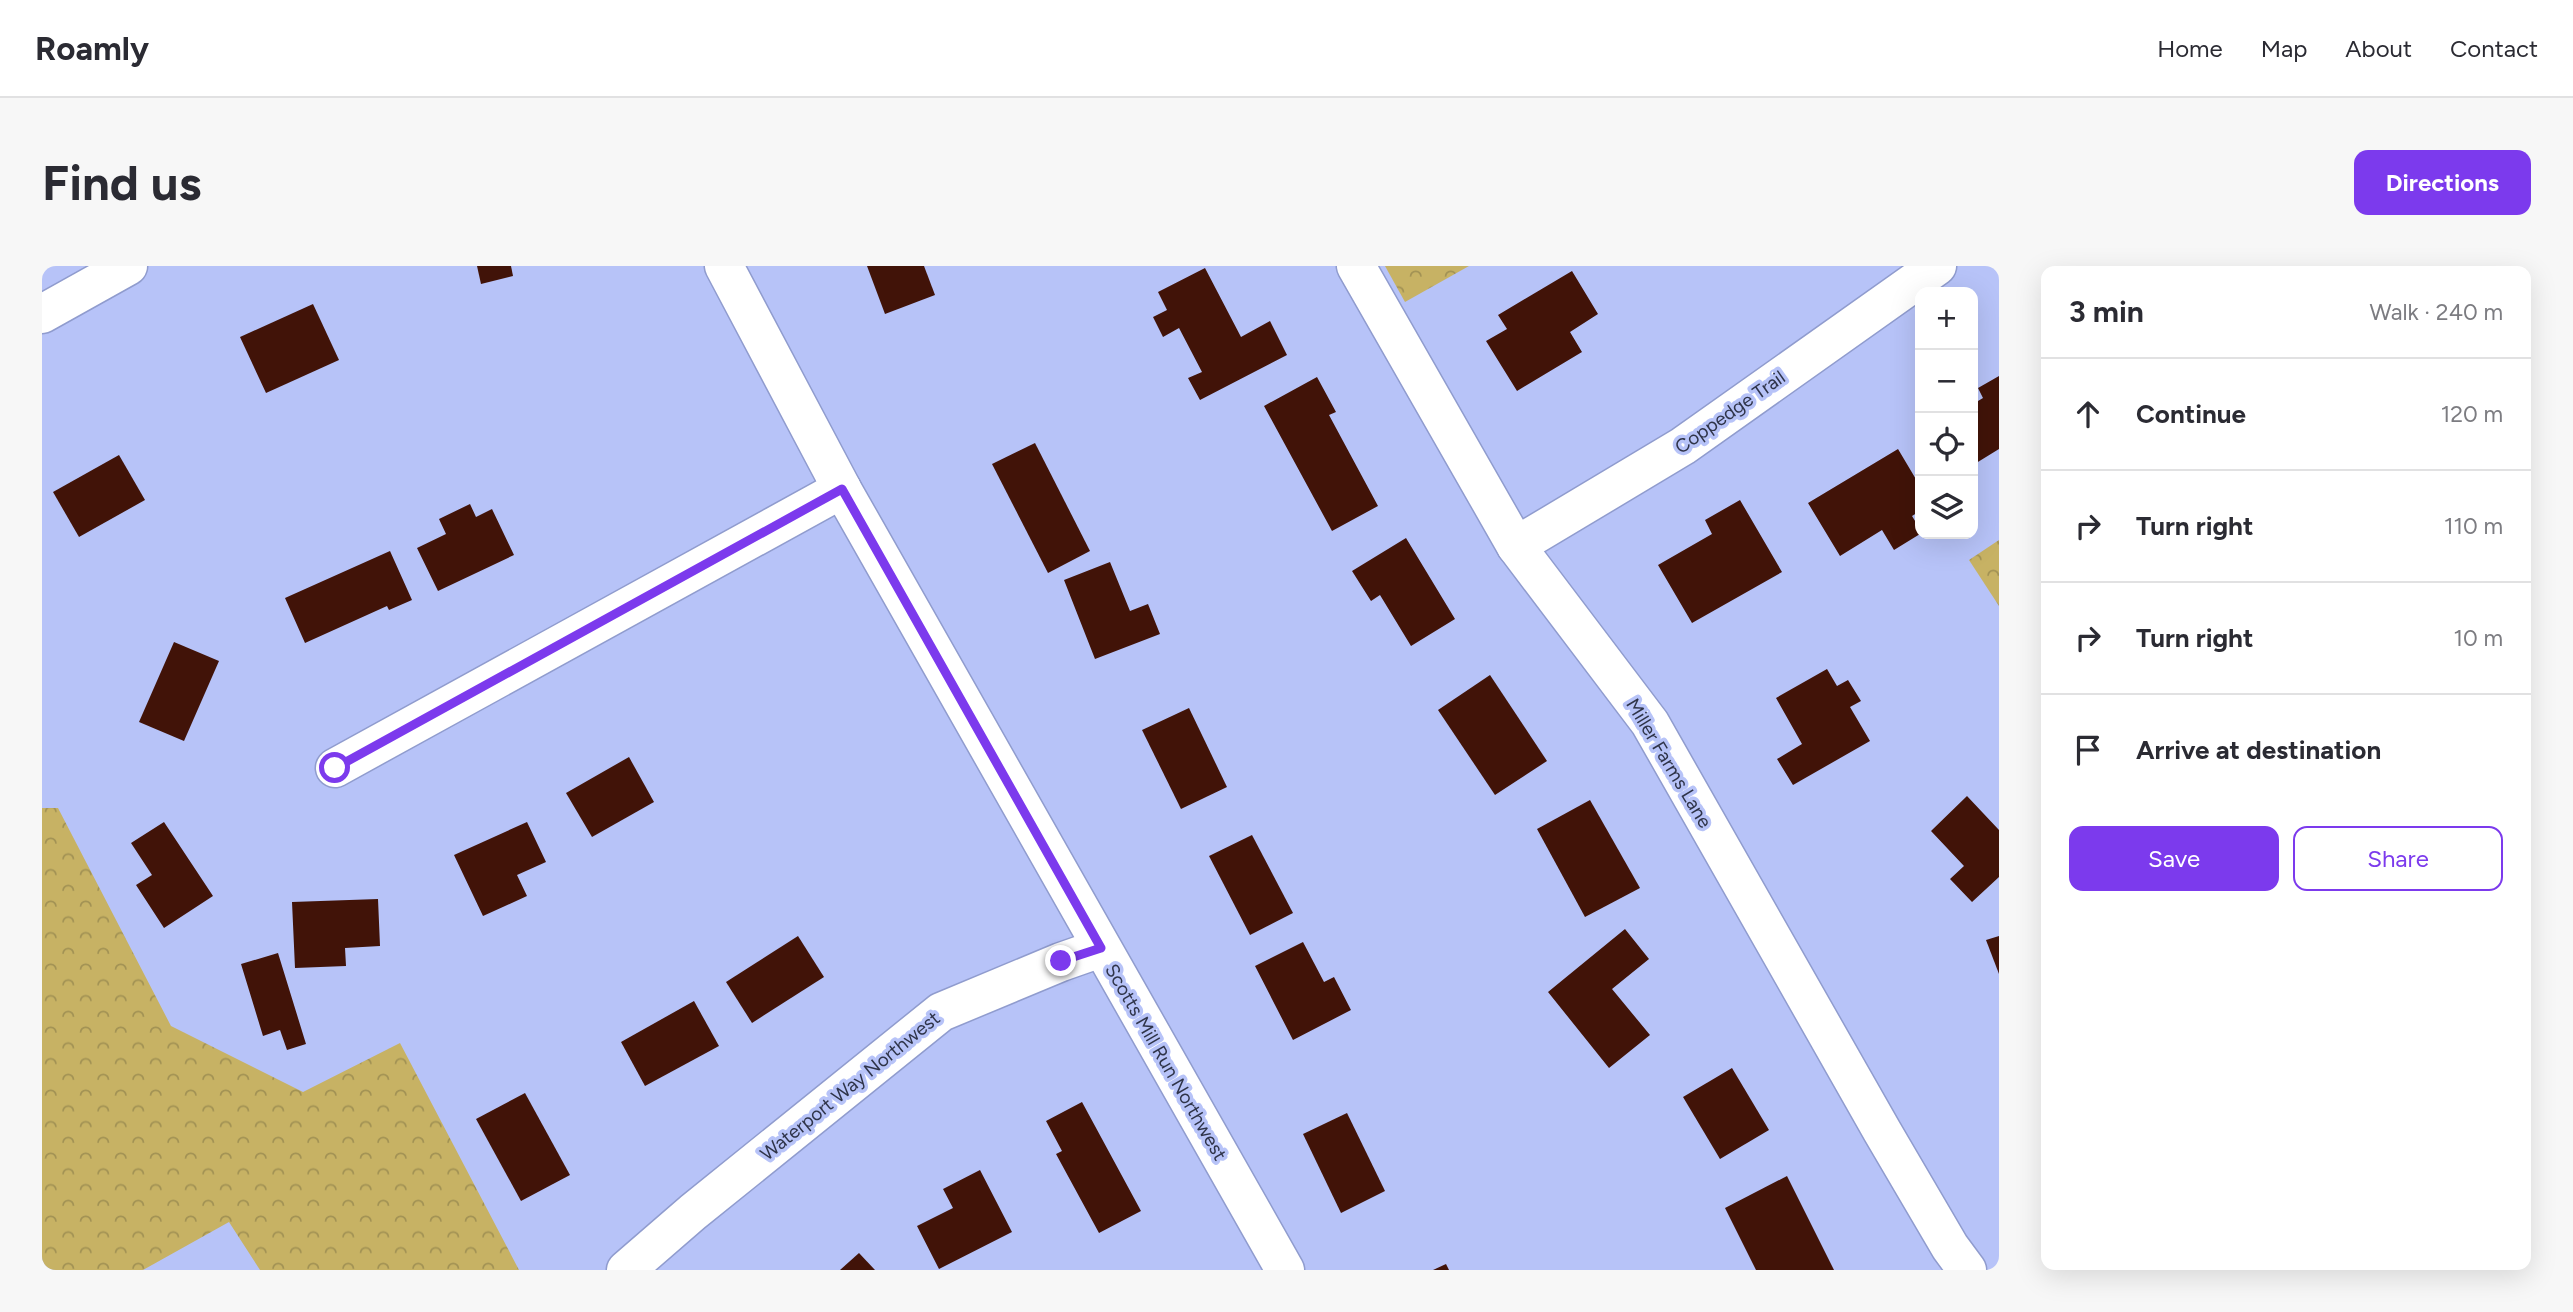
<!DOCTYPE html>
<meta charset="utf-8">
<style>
:root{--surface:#fff;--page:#f7f7f7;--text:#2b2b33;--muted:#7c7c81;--line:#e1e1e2;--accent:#7c3aed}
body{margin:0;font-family:Figtree,sans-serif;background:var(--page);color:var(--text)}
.controls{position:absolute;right:21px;top:21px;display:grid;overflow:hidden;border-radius:14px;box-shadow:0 7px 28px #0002}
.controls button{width:63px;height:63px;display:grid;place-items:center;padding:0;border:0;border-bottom:2px solid var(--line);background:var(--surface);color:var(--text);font:35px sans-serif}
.stop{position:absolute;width:21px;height:21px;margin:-16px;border:5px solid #7c3aed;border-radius:50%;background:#fff}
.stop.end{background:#7c3aed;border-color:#fff;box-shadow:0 2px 7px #0008}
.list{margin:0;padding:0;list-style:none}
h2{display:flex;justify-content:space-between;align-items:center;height:91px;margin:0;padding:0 28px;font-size:30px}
h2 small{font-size:23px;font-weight:400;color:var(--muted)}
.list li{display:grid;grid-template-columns:46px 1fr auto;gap:21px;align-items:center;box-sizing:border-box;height:112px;padding:0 28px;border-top:2px solid var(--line)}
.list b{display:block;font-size:26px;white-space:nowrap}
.list em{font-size:23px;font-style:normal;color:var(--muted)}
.actions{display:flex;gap:14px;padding:21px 28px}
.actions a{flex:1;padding:16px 0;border:2px solid var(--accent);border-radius:14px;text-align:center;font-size:24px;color:var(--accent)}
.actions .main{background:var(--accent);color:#fff}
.icon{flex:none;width:38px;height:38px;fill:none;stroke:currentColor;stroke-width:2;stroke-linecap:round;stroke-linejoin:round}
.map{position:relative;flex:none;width:1957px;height:1004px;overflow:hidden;border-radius:14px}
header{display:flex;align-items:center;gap:42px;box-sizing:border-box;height:98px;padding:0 35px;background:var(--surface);border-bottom:2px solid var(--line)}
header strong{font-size:33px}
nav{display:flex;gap:38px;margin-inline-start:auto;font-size:24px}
.intro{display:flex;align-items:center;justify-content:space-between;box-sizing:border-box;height:168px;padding:0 42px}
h1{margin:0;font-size:49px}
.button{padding:18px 32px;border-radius:14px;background:var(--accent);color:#fff;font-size:24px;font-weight:700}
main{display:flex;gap:42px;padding:0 42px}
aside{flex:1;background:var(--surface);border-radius:14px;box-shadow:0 7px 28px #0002}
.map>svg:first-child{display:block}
.forest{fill:url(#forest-crowns)}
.building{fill:#411308}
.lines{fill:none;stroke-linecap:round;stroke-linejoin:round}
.minor-casing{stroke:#909cce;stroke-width:41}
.minor{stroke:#fff;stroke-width:38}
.route{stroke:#7c3aed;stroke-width:9}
.labels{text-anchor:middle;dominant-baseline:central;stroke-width:7;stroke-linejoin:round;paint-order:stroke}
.street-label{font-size:19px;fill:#2f3449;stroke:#b7c3f8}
</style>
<header>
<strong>Roamly</strong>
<nav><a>Home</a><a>Map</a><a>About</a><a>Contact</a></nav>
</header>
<div class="intro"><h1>Find us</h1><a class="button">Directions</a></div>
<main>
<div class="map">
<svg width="1957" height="1004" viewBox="0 0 1957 1004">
<defs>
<pattern id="forest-crowns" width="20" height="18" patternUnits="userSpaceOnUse" patternTransform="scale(1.75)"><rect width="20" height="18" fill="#c7b264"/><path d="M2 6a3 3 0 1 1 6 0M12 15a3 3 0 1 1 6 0" fill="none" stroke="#a29254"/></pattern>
</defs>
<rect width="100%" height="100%" fill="#b7c3f8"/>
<g class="forest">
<polygon points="1343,0 1427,0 1363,36"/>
<polygon points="1957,274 1957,340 1927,294"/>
<polygon points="0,542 16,542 129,760 261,826 358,777 477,1004 218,1004 187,956 101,1004 0,1004"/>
</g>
<g class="building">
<polygon points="435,0 469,0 471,10 439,18"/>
<polygon points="825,0 882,0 893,29 843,48"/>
<polygon points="1163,2 1199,71 1228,55 1245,89 1158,134 1146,112 1160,106 1137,62 1121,71 1111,51 1125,44 1116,26"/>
<polygon points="1530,5 1556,48 1528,66 1540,86 1475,125 1444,75 1465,63 1456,49"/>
<polygon points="271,38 297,94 224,127 198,71"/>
<polygon points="1957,110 1957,183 1931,199 1931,138 1941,132 1936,122"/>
<polygon points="1275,111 1294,146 1287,149 1336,240 1290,265 1222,140"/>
<polygon points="993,177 1048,285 1006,307 950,198"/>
<polygon points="1856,183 1878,220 1878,245 1870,250 1878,263 1878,268 1852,284 1840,264 1798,290 1766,237"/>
<polygon points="77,189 103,234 37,271 11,226"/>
<polygon points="1698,234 1740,306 1650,357 1616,299 1670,268 1663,254"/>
<polygon points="428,238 434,251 450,243 472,289 396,325 375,282 404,268 397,253"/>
<polygon points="1364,272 1413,353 1369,380 1338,329 1329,335 1310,305"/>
<polygon points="348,285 370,334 347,344 345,340 263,377 243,332"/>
<polygon points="1068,296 1088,345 1106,338 1118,368 1053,393 1022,314"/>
<polygon points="132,376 177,395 142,475 97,456"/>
<polygon points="1785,403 1795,420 1806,414 1819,435 1808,441 1828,475 1751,519 1735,493 1760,478 1734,432"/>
<polygon points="1448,409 1505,495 1453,529 1396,444"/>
<polygon points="1147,442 1185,521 1139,543 1100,464"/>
<polygon points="587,491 612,536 550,571 524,527"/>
<polygon points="1925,530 1957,564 1957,611 1930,636 1908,613 1922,600 1889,565"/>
<polygon points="1548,534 1598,622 1543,651 1495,563"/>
<polygon points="122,556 171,630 122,662 94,619 110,609 89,577"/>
<polygon points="485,556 504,596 475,609 485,630 441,650 412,589"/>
<polygon points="1210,569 1251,647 1208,669 1167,590"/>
<polygon points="336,633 338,680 303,682 304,700 253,702 250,636"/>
<polygon points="1583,663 1607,693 1570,723 1608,769 1567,802 1506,726"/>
<polygon points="756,670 782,711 710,757 684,716"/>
<polygon points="1957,670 1957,708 1944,674"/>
<polygon points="1261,676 1282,716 1292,711 1309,744 1251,774 1213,700"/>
<polygon points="236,687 264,778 245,784 238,764 221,770 199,698"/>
<polygon points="652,735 677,780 603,820 579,776"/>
<polygon points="1690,802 1727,864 1678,893 1641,831"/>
<polygon points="483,827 528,909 479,935 434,853"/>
<polygon points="1040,836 1099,945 1057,967 1014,888 1020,885 1004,855"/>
<polygon points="1305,847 1343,925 1299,947 1261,868"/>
<polygon points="938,904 970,966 897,1003 875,960 911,942 901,923"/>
<polygon points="1745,910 1792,1004 1714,1004 1683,942"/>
<polygon points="817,987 833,1004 798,1004"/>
<polygon points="1404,998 1407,1004 1391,1004"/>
</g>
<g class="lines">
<g class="minor-casing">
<g id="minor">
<polyline points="682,0 800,223 1243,1004"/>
<polyline points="1314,0 1474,280 1608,457 1840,865 1908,981 1925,1004"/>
<polyline points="0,48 86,0"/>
<polyline points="1474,280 1641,180 1895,0"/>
<polyline points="293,502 800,223"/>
<polyline points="584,1004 651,946 899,746 1019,696 1059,682"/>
</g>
</g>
<use href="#minor" class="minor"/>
</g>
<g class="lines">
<polyline class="route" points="293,502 800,223 1059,682 1019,695"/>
</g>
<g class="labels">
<g class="street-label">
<text transform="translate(1688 146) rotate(-35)">Coppedge Trail</text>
<text transform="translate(1627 497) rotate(59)">Miller Farms Lane</text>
<text transform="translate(1124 796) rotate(60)">Scotts Mill Run Northwest</text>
<text transform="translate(808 820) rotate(-39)">Waterport Way Northwest</text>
</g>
</g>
</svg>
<div class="controls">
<button>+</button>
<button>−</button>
<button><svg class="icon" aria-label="locate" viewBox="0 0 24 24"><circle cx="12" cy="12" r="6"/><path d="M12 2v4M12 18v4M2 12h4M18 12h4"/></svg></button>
<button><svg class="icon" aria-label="layers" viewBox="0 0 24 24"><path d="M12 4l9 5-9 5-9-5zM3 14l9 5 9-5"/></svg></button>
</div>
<div class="stop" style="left:293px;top:502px"></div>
<div class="stop end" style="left:1019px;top:695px"></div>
</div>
<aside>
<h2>3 min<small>Walk · 240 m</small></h2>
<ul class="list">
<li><svg class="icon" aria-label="ahead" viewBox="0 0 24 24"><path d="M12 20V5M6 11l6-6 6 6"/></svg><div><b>Continue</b></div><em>120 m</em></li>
<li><svg class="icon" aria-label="right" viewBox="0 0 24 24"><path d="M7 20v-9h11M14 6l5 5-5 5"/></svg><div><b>Turn right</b></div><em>110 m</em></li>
<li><svg class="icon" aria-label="right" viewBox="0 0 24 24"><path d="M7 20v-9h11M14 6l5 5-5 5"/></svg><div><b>Turn right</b></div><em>10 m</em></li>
<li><svg class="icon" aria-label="arrive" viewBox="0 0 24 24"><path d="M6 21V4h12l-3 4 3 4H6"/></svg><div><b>Arrive at destination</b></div></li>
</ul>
<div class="actions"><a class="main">Save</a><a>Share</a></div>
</aside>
</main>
